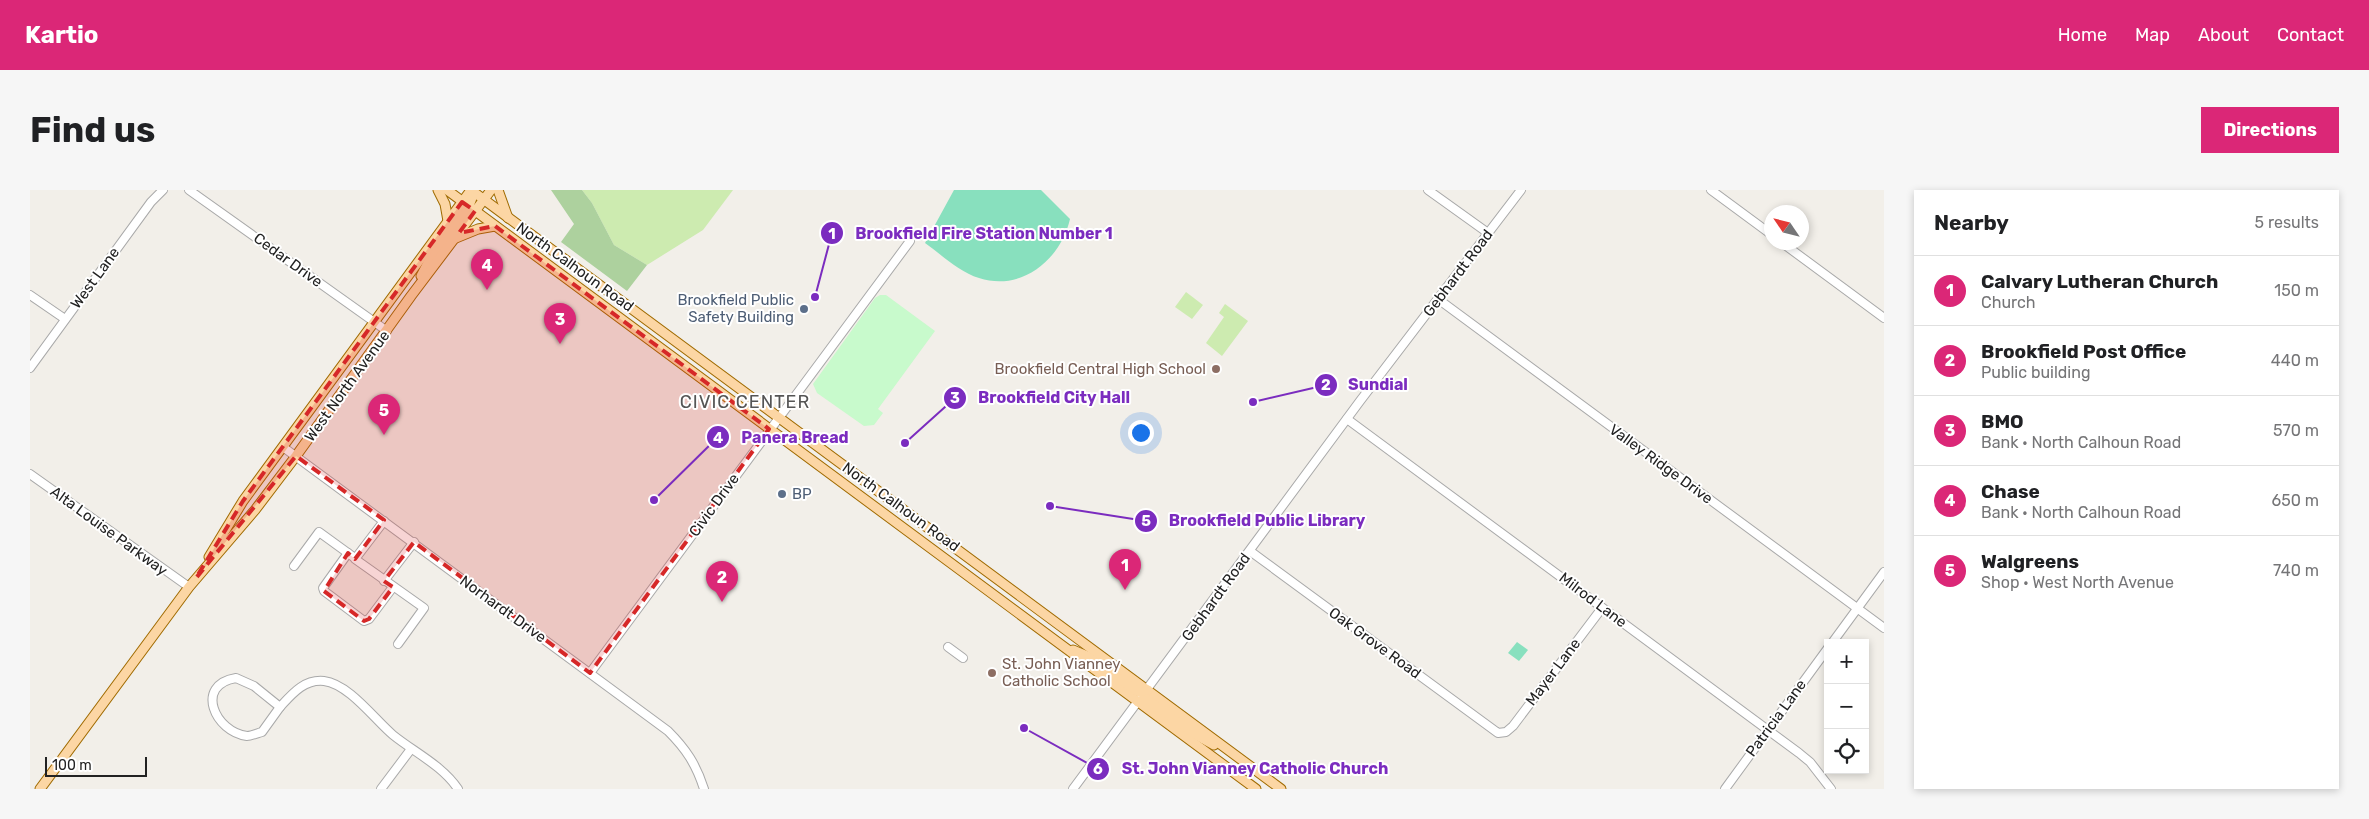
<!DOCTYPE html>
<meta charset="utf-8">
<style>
:root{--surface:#fff;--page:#f6f6f6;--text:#202124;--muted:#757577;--line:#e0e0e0;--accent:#db2777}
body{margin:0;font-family:Rubik,sans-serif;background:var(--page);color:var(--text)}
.controls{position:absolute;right:15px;bottom:15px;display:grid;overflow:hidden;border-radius:0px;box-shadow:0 2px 8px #0003}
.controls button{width:45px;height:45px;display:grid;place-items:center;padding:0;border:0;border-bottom:1px solid var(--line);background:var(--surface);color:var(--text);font:25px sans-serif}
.compass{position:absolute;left:1734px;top:15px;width:45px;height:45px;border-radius:50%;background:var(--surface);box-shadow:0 2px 8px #0003;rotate:305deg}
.scale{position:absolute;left:15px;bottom:12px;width:102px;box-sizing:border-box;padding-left:5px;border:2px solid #222;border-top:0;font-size:14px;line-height:18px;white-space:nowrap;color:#222;-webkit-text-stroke:4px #fff;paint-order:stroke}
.you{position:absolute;left:1110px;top:242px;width:18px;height:18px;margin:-12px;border:4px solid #fff;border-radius:50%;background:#1a73e8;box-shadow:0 0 0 8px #1a73e833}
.badge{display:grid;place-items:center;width:32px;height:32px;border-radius:50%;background:var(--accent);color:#fff;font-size:16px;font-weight:700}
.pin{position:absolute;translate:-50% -41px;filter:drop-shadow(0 1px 2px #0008)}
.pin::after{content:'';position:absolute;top:26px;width:18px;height:15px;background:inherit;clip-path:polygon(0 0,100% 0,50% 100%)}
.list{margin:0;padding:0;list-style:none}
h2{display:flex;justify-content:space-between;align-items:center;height:65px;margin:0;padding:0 20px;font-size:21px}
h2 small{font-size:16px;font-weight:400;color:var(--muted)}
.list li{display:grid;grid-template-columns:32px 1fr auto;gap:15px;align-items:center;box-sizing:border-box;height:70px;padding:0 20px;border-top:1px solid var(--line)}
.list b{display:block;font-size:19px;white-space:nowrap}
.list p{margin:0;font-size:16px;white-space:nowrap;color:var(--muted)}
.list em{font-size:16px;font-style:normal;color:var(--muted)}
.icon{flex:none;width:28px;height:28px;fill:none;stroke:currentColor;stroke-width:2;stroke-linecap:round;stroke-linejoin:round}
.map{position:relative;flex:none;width:1854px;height:599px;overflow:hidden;border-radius:0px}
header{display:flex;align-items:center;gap:30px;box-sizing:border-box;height:70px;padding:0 25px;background:var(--accent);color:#fff}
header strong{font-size:24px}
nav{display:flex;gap:28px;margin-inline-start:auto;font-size:18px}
.intro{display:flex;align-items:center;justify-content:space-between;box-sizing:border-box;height:120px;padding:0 30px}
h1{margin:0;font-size:35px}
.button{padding:12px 22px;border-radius:0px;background:var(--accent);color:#fff;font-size:18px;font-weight:700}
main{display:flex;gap:30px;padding:0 30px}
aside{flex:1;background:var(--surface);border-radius:0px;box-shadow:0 2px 8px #0003}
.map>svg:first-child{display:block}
.grass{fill:#cdebb0}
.forest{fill:#add19e}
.park{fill:#c8facc}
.pitch{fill:#88e0be}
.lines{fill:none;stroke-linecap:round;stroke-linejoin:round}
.minor-casing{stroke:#a9a9a9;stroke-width:10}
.major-casing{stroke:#a06b00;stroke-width:11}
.minor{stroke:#fff;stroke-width:8}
.major{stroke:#fcd6a4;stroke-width:9}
.marked{fill:#d62828;fill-opacity:0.2;stroke:#d62828;stroke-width:4;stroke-dasharray:10 6;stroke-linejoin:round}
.service-dot{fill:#5c6f8a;stroke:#fff;stroke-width:2}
.education-dot{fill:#8d6e63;stroke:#fff;stroke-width:2}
.labels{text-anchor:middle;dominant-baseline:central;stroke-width:4;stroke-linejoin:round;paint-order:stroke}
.street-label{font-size:15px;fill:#222;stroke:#fff}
.service-label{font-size:15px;fill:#4e5e75;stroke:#fff;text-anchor:end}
.education-label{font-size:15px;fill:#785e54;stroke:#fff;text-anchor:end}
.quarter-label{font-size:18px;letter-spacing:1px;fill:#555;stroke:#fff}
.leader{fill:none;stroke:#7b2cbf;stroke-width:2}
.callout-dot{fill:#7b2cbf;stroke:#fff;stroke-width:2}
.mark-label{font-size:15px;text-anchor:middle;font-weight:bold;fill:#fff}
.callout-label{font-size:16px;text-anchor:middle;font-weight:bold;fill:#7b2cbf;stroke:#fff;stroke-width:4;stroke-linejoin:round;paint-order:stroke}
</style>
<header>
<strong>Kartio</strong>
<nav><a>Home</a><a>Map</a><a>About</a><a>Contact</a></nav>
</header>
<div class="intro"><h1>Find us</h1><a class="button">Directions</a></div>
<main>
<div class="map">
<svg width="1854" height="599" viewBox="0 0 1854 599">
<rect width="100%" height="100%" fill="#f2efe9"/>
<g class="grass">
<polygon points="552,0 703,0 673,40 617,75 584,55 562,13"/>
<polygon points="1156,102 1173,115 1162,129 1145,117"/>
<polygon points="1195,114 1218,131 1192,166 1176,153 1194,127 1189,123"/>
</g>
<polygon class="forest" points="521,0 552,0 562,13 584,55 617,75 597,101 531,52 544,34"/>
<polygon class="park" points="850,105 856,105 905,141 848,219 853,223 844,235 834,236 787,203 783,194 845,108"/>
<g class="pitch">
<path d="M924,0H1011L1040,29C1031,69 992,102 949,88C929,82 912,65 895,53Z"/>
<polygon points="1487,452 1498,460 1489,471 1478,463"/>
</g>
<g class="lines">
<g class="minor-casing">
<g id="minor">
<polyline points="159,0 357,141"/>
<polyline points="1398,0 1458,43"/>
<polyline points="1681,0 1742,45"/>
<polyline points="1751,52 1854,128"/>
<polyline points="0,105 35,129"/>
<polyline points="1408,109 1854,438"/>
<polyline points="0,178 121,12 133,0"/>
<polyline points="1317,229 1769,563 1780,572 1801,599"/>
<path d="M253,257L638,541C656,559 666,574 674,599"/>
<polyline points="0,284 159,397"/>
<polyline points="354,331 325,369 394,418 368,454"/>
<polyline points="1220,361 1468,543 1476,542 1483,536 1572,418"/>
<polyline points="318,363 293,398 294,401 334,431 339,429 363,397"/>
<polyline points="264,376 289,342 322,366"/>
<polyline points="354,391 384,352"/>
<polyline points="1802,453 1854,382"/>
<polyline points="918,457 933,468"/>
<polyline points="560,483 880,51"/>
<path d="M206,488L224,496L250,517L232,542C228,543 221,546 217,546C185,542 164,495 206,488Z"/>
<path d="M250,517C262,504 274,489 294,491C319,494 345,530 363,545C384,562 413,576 428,599"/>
<polyline points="351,599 381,559"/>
<polyline points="1043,599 1330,211 1491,0"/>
<polyline points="1695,599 1798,458"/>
</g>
</g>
<g class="major-casing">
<g id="major">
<polyline points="408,0 415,14 418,31"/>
<polyline points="417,0 1226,599"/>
<polyline points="441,0 1251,599"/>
<polyline points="468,0 478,28"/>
<polyline points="426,48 448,39 465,36"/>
<polyline points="391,86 401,67 439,16 442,8 441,0"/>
<polyline points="179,367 213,311 441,0"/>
<polyline points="1043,460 1057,466 1107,501 1112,503 1118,500"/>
<polyline points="1108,512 1117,509 1163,543 1184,555"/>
<polyline points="10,599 159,397 225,320 266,266 381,106 461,0"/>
</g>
</g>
<use href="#minor" class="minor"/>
<use href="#major" class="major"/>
</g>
<path class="marked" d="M432,12L445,21L429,43L465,36L739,239L560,483L384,352L354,391L363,397L339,429L334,431L294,401L318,363L325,369L354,330L266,266L166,388L213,311Z"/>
<g class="service-dot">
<circle cx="774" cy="119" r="5"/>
<circle cx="752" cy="304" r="5"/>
</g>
<g class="education-dot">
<circle cx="1186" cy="179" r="5"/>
<circle cx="962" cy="483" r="5"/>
</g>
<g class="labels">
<g class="street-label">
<text transform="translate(258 70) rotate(36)">Cedar Drive</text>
<text transform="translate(545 77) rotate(36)">North Calhoun Road</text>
<text transform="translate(1428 83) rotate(-53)">Gebhardt Road</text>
<text transform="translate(65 88) rotate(-54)">West Lane</text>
<text transform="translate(317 196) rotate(-54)">West North Avenue</text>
<text transform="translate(1631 274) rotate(36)">Valley Ridge Drive</text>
<text transform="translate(684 315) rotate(-54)">Civic Drive</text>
<text transform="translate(871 317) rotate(36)">North Calhoun Road</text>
<text transform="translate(79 341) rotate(36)">Alta Louise Parkway</text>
<text transform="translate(1186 407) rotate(-54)">Gebhardt Road</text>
<text transform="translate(1563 410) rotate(37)">Milrod Lane</text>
<text transform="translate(473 419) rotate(36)">Norhardt Drive</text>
<text transform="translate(1345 453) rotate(36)">Oak Grove Road</text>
<text transform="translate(1523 482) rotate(-53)">Mayer Lane</text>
<text transform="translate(1746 528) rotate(-54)">Patricia Lane</text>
</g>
<g class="service-label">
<text x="764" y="110">Brookfield Public<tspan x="764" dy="17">Safety Building</tspan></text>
<text x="762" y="304" text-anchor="start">BP</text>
</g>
<g class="education-label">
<text x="1176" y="179">Brookfield Central High School</text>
<text x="972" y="474" text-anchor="start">St. John Vianney<tspan x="972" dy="17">Catholic School</tspan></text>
</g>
<g class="quarter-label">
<text x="715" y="212">CIVIC CENTER</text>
</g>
</g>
<path class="leader" d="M785 107L802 43M1223 212L1296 195M875 253L925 208M624 310L688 247M1020 316L1116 331M994 538L1068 579"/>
<g class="callout-dot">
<circle cx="785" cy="107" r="5"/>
<circle cx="1223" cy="212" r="5"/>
<circle cx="875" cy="253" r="5"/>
<circle cx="624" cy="310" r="5"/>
<circle cx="1020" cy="316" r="5"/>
<circle cx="994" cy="538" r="5"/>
<circle cx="802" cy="43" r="12"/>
<circle cx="1296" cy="195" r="12"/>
<circle cx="925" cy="208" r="12"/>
<circle cx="688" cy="247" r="12"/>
<circle cx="1116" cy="331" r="12"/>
<circle cx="1068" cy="579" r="12"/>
</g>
<g class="mark-label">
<text x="802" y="49">1</text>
<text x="1296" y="200">2</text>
<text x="925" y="213">3</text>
<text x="688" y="253">4</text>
<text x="1116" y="336">5</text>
<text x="1068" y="584">6</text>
</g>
<g class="callout-label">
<text x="954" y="49">Brookfield Fire Station Number 1</text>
<text x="1348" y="200">Sundial</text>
<text x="1024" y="213">Brookfield City Hall</text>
<text x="765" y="253">Panera Bread</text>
<text x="1237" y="336">Brookfield Public Library</text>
<text x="1225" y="584">St. John Vianney Catholic Church</text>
</g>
</svg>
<div class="controls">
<button>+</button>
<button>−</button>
<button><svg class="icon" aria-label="locate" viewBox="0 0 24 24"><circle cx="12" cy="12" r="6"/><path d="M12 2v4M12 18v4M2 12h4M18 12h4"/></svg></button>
</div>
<svg class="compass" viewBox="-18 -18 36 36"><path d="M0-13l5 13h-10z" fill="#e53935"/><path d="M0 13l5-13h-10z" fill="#757577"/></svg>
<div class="scale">100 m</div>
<div class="you"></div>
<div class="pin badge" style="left:1095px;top:400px">1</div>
<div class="pin badge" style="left:692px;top:412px">2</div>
<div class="pin badge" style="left:530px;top:154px">3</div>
<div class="pin badge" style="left:457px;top:100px">4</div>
<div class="pin badge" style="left:354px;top:245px">5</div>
</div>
<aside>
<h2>Nearby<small>5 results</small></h2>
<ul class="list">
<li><span class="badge">1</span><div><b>Calvary Lutheran Church</b><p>Church</p></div><em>150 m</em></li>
<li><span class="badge">2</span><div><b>Brookfield Post Office</b><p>Public building</p></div><em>440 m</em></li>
<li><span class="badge">3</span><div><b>BMO</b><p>Bank · North Calhoun Road</p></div><em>570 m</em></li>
<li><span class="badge">4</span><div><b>Chase</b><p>Bank · North Calhoun Road</p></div><em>650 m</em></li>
<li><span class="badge">5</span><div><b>Walgreens</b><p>Shop · West North Avenue</p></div><em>740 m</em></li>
</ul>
</aside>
</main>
